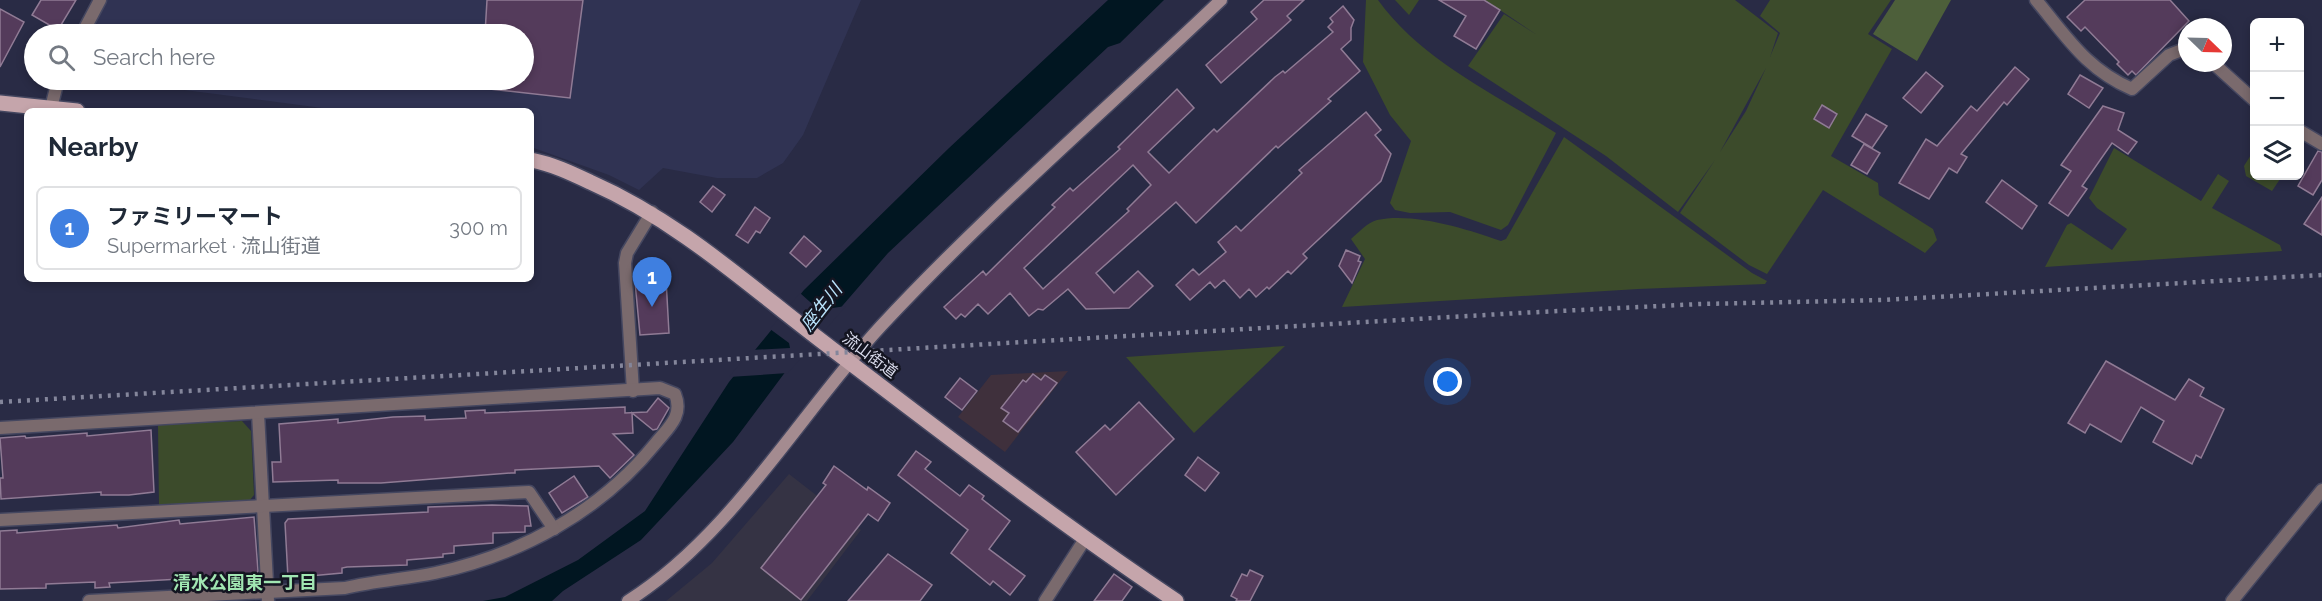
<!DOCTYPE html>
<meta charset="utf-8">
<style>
:root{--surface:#fff;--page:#f6f6f7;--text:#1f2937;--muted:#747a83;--line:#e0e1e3;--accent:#317755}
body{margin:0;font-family:Raleway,"Noto Sans JP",sans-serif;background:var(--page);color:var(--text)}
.controls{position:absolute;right:18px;top:18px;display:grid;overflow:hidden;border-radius:9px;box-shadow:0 3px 9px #0003}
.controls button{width:54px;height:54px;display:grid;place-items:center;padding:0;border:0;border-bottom:2px solid var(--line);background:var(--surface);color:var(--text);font:30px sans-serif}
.compass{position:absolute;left:2178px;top:18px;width:54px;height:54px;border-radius:50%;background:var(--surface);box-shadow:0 3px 9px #0003;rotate:113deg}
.you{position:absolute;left:1448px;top:382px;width:21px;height:21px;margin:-15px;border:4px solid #fff;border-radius:50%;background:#1a73e8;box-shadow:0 0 0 9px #1a73e833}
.badge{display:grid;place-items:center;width:39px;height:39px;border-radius:50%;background:var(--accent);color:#fff;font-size:20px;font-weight:700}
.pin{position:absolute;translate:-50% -50px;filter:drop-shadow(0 2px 3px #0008)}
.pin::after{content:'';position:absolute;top:32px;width:21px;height:18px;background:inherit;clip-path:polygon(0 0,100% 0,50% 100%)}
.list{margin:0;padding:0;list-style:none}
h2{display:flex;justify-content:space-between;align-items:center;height:78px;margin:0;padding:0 24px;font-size:26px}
h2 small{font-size:20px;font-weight:400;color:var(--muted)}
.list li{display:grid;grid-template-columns:39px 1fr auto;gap:18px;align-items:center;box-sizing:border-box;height:84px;margin:0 12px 12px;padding:0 12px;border:2px solid var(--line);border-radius:9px}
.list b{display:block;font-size:22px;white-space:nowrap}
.list p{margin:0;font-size:20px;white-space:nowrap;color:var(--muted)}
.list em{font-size:20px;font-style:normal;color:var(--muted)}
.icon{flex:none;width:33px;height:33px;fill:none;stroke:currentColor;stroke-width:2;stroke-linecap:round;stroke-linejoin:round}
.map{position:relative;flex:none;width:2322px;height:601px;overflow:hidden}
.search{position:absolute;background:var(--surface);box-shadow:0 3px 9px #0003;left:24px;top:24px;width:510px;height:66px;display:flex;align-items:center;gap:15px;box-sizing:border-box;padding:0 21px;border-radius:33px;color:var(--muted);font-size:22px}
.panel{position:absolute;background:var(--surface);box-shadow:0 3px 9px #0003;left:24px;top:108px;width:510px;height:174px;border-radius:9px}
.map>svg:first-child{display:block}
.commercial{fill:#3f303c}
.industrial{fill:#353344}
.built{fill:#303353}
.green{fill:#3c4b2b;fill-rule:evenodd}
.forest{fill:#4d5f3a}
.water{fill:#011621}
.pier{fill:#292b45}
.building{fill:#543b5b;stroke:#907b95;stroke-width:1.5;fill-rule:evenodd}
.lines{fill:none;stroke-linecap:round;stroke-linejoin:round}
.street-casing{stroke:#454760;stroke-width:15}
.secondary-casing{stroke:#454760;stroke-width:15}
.primary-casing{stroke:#454760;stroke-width:18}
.street{stroke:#7a6a6d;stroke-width:12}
.secondary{stroke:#a48b90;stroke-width:12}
.primary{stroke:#c5a5ab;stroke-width:15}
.rail{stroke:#84869b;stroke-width:4.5;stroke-dasharray:3 6;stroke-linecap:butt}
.labels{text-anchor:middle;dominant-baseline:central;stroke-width:5;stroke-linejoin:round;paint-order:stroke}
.street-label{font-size:16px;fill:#d9dbec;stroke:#141521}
.water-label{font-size:18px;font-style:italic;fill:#bae4fc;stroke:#141521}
.neighbourhood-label{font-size:18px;font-weight:bold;fill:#a1e6b2;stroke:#141521}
</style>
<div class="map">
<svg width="2322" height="601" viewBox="0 0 2322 601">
<rect width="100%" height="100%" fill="#292b45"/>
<polygon class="commercial" points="1068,371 1005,452 958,417 991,375"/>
<polygon class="industrial" points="789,474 861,530 807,601 666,601 712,563"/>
<polygon class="built" points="105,0 861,0 803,135 783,163 757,178 717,178 663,168 639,190 609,175 531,147 531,111 345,111 169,88 72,80 524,80 524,34 88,34"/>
<g class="green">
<path d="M1366,0H1378C1421,60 1495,94 1556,133L1508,225L1501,230L1450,212L1410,213L1395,210L1390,203L1411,141L1390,115L1363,62Z"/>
<polygon points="1395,0 1419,0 1409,15"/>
<path d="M1485,0H1735L1778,33L1770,57L1780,33L1760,16L1770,0H1891L1868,34L1892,49L1831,156L1878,183L1879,195L1933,229L1937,240L1925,253L1823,190L1767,274L1749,265L1680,213L1715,160L1678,212L1606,156L1468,66L1504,14L1537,35ZM1766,68L1746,111L1720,152Z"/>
<path d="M1564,137L1752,273L1767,281L1765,284L1638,289L1342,307L1365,259L1351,239C1358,233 1368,222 1377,220C1413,212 1467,229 1501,241L1506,239Z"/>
<polygon points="2114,148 2201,201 2218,174 2229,181 2212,208 2280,245 2282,251 2045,267 2067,225 2071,223 2112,250 2127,229 2097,208 2089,198"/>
<polygon points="2254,150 2254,176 2282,176 2272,191 2246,176 2244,166"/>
<polygon points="1285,346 1194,433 1126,357"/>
<polygon points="242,421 251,431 254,495 249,501 159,506 158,425"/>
</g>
<polygon class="forest" points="1895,0 1951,0 1917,61 1873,34"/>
<polygon class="water" points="1108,0 1164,0 1120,43 1108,47 888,253 786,371 733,442 641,540 563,591 552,601 483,601 505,597 578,560 645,511 729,382 804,290 949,148"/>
<polygon class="pier" points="800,293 819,310 846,306 788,373 729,377 751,350 790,348 789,343 770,329"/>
<g class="building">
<polygon points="41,0 76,0 58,30 32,15"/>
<polygon points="487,0 583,0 570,98 490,89 490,80 524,80 524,34 485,34"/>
<polygon points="1264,0 1304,0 1287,16 1291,20 1221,83 1206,65 1257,19 1251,12"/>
<polygon points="1439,0 1484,0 1500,10 1476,49 1454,36 1466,16"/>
<polygon points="2085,0 2170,0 2189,21 2136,75 2132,71 2128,75 2117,64 2119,62 2085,27 2081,31 2067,17"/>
<path d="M1343,6L1354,20L1351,28V40L1341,49L1360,71L1328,99L1331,101L1278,148L1276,146L1196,223L1176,202L1096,273L1114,293L1138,271L1153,286L1129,308L1086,309L1068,289L1043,310L1038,309L1029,316L1010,293L988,314L978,304L965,317L961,314L956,319L944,307L983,271L986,275L1055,207L1052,205L1070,188L1073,191L1120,149L1118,147L1177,89L1194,108L1148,152L1169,173L1214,129L1217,132L1275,77L1283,71L1285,73L1333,32L1328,27L1333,22L1330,18ZM1133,165L1151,185L1127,209L1129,211L1043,289L1024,268Z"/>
<polygon points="0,9 24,22 0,67"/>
<polygon points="2015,67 2029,79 2007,105 2004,102 1961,154 1967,157 1957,173 1949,168 1929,199 1899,183 1926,139 1937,146 1971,106 1977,111"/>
<polygon points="1926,72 1943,86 1921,113 1903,98"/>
<polygon points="2080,75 2103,88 2089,108 2068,94"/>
<polygon points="1822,105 1837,114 1829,128 1814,119"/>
<polygon points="2103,106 2124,113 2118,130 2137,142 2128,154 2112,143 2082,186 2087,189 2068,216 2049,203 2071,171 2061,165"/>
<polygon points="1366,112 1381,130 1375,135 1391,154 1381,181 1303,254 1307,258 1291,274 1288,271 1269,289 1267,287 1256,297 1249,289 1240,298 1224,280 1215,288 1210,282 1190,300 1176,285 1193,269 1199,275 1226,252 1218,242 1236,226 1241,231 1302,173 1299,170"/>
<polygon points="1866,114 1887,126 1872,148 1852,136"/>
<polygon points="1864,144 1880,153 1867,174 1851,165"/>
<polygon points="2318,151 2322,152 2322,180 2313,195 2298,186"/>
<polygon points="2002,180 2037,206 2022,229 1986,202"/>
<polygon points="713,186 725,195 712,212 700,202"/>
<polygon points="2322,197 2322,235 2304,224"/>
<polygon points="755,207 770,218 760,233 756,231 748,243 736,235"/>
<polygon points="804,236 821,251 806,267 790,253"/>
<polygon points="1346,250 1360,256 1358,261 1361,262 1352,283 1339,266"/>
<polygon points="666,279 669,333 640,335 635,282"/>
<polygon points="2106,361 2175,400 2189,379 2204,388 2200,396 2224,409 2201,458 2196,455 2192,464 2153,442 2164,421 2141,407 2121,442 2090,424 2085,433 2068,423"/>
<polygon points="1033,374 1041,380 1045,375 1057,383 1018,432 1003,421 1009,413 1001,408 1023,380 1026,382"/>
<polygon points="960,378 977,391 962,410 945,397"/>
<polygon points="658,398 669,408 657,429 653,430 632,413 633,433 613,434 634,455 610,478 599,466 515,470 515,473 511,473 381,483 338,483 338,480 273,482 272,462 281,462 279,424 338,419 338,423 393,417 425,416 425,420 466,418 465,411 485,410 485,413 625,407 625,413 647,412"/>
<polygon points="1139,402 1174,439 1116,495 1076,452 1105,425 1110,430"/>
<polygon points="151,430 154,492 129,495 101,495 101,492 1,499 0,478 3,478 0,438 25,436 26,438 87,433 87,436"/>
<polygon points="916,451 931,462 925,469 960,496 969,485 984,496 982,499 1010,521 989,549 1025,576 1010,595 993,581 990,585 951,553 968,530 898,475"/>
<polygon points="1198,457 1219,473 1205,491 1185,475"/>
<polygon points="834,466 867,490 868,487 890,503 878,521 868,514 801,600 761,568 826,485 823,483"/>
<polygon points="574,476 588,497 562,513 549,493"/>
<polygon points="492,505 528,506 531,526 525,526 525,532 493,533 493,543 454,546 454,553 443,554 443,557 407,560 407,565 347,567 342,568 342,573 288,578 285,523 288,519 428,512 428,507"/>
<polygon points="254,517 258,571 256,576 180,582 180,579 109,583 110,587 95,588 95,582 46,584 46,588 0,589 0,531 17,530 17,533 117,525 118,528 179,520 180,524"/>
<polygon points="888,554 932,585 920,601 848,601"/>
<polygon points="1250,570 1263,576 1250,601 1236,601 1237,599 1231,596 1242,574 1247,576"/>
<polygon points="1114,574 1132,587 1122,601 1094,601"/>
</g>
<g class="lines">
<g class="street-casing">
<g id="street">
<path d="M2036,0C2067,37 2086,69 2132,89L2169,55L2187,48"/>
<polyline points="82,34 100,0"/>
<polyline points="2213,63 2254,100"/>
<polyline points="51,108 58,80"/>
<polyline points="2300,131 2322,144"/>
<polyline points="633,391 625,263 627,253 652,212"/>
<polyline points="258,413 268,601"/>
<path d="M0,428L660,388L675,394C684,416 668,428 655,444C600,512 520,555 435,573C405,579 375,581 345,588L89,601"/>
<polyline points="0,520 529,492 554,529"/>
<polyline points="1045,601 1085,539"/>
<polyline points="2232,601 2322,490"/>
</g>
</g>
<g class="secondary-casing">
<path id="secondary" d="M628,601C731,536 799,415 881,326C988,211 1108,108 1221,0"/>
</g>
<g class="primary-casing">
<g id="primary">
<polyline points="0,103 77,111"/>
<path d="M531,160C552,164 571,173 590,182C683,223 752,289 832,349C945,435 1058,522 1176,601"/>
</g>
</g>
<use href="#street" class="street"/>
<use href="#secondary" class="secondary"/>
<use href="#primary" class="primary"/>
<polyline class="rail" points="0,402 1519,313 1700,304 1883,300 2322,275"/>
</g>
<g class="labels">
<g class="street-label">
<text transform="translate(870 355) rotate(37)">流山街道</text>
</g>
<g class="water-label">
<text transform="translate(821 307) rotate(-52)">座生川</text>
</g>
<g class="neighbourhood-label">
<text x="245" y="582">清水公園東一丁目</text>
</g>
</g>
</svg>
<div class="controls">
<button>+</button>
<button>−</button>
<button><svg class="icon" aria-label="layers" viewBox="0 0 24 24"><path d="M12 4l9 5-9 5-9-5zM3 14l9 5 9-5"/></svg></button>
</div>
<svg class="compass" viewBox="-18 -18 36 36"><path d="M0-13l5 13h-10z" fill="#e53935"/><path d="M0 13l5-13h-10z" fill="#747a83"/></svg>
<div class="you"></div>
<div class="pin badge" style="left:652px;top:307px;background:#3f7fe0">1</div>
<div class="search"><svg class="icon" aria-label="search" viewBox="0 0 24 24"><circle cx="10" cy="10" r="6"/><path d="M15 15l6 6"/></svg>Search here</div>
<section class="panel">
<h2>Nearby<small></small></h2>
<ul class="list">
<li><span class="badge" style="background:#3f7fe0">1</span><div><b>ファミリーマート</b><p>Supermarket · 流山街道</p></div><em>300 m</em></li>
</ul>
</section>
</div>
